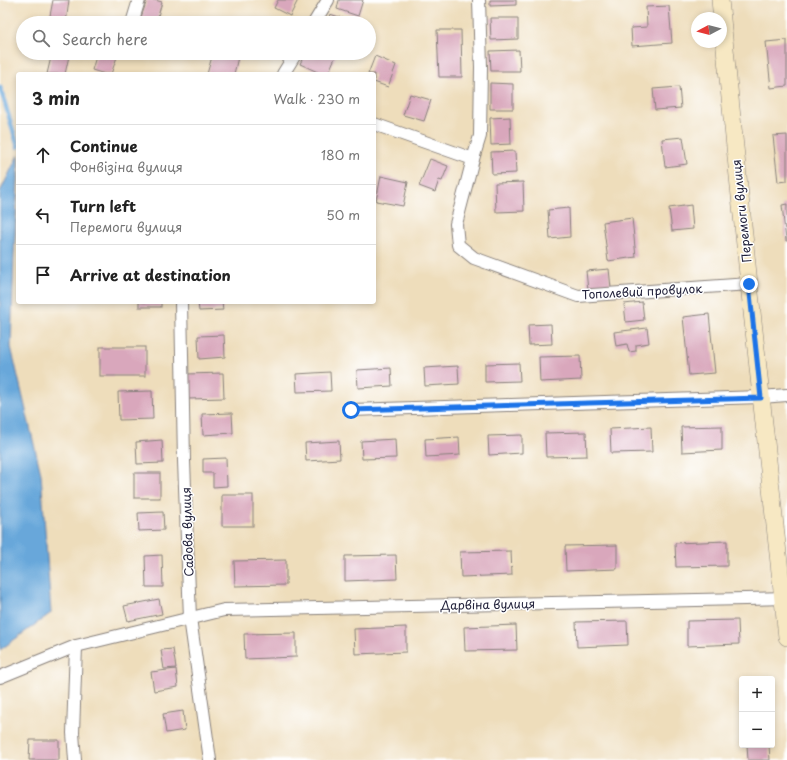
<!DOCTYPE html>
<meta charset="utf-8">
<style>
:root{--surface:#fff;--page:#f6f6f6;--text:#222;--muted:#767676;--line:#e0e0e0}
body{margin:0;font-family:"Playpen Sans",sans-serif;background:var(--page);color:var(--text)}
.controls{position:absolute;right:12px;bottom:12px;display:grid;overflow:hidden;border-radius:4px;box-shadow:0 2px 6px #0003}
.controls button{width:36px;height:36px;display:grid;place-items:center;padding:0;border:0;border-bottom:1px solid var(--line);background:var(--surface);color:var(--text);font:20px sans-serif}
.compass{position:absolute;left:691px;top:12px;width:36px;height:36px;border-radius:50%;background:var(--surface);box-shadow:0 2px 6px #0003;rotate:263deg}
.stop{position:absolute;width:12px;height:12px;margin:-9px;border:3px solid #1a73e8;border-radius:50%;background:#fff}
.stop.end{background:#1a73e8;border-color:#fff;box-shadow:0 1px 4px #0008}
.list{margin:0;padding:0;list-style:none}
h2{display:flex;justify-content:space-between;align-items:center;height:52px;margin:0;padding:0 16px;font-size:17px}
h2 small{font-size:13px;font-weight:400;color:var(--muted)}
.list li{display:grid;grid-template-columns:26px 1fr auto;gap:12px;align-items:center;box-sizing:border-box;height:60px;padding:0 16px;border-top:1px solid var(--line)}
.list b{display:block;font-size:15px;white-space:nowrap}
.list p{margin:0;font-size:13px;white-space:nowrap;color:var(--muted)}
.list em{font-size:13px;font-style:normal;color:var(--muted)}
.icon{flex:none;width:22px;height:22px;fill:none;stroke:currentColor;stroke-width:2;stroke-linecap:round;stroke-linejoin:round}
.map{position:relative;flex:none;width:787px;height:760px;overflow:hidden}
.search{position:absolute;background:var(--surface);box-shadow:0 2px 6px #0003;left:16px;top:16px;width:360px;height:44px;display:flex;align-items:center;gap:10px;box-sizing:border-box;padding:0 14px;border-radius:22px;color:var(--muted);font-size:15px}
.panel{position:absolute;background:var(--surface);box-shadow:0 2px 6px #0003;left:16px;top:72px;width:360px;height:232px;border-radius:4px}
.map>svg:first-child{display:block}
.water{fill:#67a7da;stroke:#44648a}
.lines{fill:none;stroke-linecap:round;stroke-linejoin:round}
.stream{stroke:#67a7da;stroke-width:4.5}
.building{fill:#d9a7bc}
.street-casing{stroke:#88807b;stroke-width:14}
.secondary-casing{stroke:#88807b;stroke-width:18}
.street{stroke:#fff;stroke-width:12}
.secondary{stroke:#f7e8c3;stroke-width:17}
.route{stroke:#1a73e8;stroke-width:5}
.labels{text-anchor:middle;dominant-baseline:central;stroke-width:3;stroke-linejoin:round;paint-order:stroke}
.street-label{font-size:12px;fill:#22223b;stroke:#fff}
</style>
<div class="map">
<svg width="787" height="760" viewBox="0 0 787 760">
<rect width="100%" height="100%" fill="#fff"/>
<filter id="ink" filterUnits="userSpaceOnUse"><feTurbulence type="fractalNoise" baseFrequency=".025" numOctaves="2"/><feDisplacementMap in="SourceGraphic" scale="8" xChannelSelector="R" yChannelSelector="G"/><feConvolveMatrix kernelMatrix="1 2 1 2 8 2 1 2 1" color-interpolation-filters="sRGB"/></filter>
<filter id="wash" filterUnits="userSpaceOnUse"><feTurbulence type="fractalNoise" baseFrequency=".012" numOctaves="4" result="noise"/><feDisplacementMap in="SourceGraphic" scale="16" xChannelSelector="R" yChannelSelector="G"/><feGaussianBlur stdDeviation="0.9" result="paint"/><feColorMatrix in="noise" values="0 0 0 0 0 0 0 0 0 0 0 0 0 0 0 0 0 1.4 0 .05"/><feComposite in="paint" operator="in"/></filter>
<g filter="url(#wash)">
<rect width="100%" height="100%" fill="#edb"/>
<polygon class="water" points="18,155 18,179 14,254 11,347 41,474 51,613 0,650 0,192"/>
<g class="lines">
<polyline class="stream" points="0,87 18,147"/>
</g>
<g id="blocks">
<g class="building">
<polygon points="53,0 69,0 66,23 49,21"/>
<polygon points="147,0 155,0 162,2 156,23 152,23 140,20"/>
<polygon points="278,0 298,0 290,16 274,8"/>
<polygon points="339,0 363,0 358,16 337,9"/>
<polygon points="490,0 516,0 516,5 490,6"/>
<polygon points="669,6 672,43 632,46 631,28 647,27 646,7"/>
<polygon points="330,14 351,21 350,23 327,23"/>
<polygon points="490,18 518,18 518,39 491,40"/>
<polygon points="437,30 461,30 462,77 439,77"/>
<polygon points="787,40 787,86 771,88 766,42"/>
<polygon points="519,50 520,71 491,71 490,51"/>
<polygon points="52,53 58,53 69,56 65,74 47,74"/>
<polygon points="97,53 105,53 117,57 111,74 105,74 92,70"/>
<polygon points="213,53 239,53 234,74 207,74"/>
<polygon points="305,53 337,53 328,74 322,74 300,64"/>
<polygon points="375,56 396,65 388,87 374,82 374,74 368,74"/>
<polygon points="490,83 513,84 513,109 490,109"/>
<polygon points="679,87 681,108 655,110 653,89"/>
<polygon points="410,94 431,100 424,121 403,115"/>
<polygon points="510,117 511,144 491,145 490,118"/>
<polygon points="787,135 787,181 778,182 773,136"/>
<polygon points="683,137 687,164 665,167 662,139"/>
<polygon points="515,151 516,173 492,174 491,152"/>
<polygon points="430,159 448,166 442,181 439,180 435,192 419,186"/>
<polygon points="381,176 408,182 403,206 376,201"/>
<polygon points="523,182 524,211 496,212 495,183"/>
<polygon points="787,204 787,241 786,241 782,205"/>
<polygon points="691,205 693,229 672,231 669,208"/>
<polygon points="569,208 570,237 550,239 548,210"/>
<polygon points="632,218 636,257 608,261 603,222"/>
<polygon points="609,269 611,288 588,290 586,271"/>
<rect x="139" y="302" width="22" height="5"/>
<polygon points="198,302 222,302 223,310 199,311"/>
<polygon points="642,302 644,320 626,322 624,304"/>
<polygon points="709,314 715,373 689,375 683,317"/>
<polygon points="551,324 552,344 529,345 528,325"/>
<polygon points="647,328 649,343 636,345 636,351 629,352 627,344 616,346 614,332"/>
<polygon points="224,335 225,357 199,359 198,336"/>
<rect x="100" y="347" width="45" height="29"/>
<polygon points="580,356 581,380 540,382 539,357"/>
<polygon points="519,363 520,381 485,382 485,364"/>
<polygon points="458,366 459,384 425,386 424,368"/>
<polygon points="391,368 392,386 358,388 357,370"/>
<polygon points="330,372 331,391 297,392 296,374"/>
<polygon points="223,373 224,398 188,399 187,374"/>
<polygon points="152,391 153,419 119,420 118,392"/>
<polygon points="232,413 233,433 203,435 202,414"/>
<polygon points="722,426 722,450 682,452 681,427"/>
<polygon points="651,427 652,452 611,453 610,429"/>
<polygon points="586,432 587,456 546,457 545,433"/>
<polygon points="522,435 522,453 489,455 488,436"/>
<polygon points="459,437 460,455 426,457 425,439"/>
<polygon points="395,439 396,458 362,459 361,441"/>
<polygon points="162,440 163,463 137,464 136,442"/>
<polygon points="339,441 340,459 306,461 305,443"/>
<polygon points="226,458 227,486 213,487 213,473 203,473 203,459"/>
<rect x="134" y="473" width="26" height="25"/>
<rect x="222" y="495" width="31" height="31"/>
<polygon points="163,512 164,530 139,531 138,513"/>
<polygon points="727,541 727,566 676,567 675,543"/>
<polygon points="617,545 617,569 566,571 565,546"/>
<polygon points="511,551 512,575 461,577 460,552"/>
<polygon points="162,555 163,587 146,587 145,556"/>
<polygon points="396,555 397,579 345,581 345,556"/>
<polygon points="286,560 286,585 235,586 234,561"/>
<polygon points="159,599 162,614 128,621 124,606"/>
<polygon points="738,620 739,644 687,646 687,621"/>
<polygon points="627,621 628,645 577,647 576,622"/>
<polygon points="516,625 517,650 465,651 464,627"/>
<polygon points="406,627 406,652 355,654 354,629"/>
<polygon points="296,633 296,657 245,659 244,634"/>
<polygon points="173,649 176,668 164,669 161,650"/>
<polygon points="176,669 178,687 154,691 151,672"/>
<polygon points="183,711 185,730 166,733 163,714"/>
<polygon points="30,740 59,740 59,760 29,760"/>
<polygon points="747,745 769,745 770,760 748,760"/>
</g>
</g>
</g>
<g filter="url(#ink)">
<use href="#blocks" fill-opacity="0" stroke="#88807b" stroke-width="1"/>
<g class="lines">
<g class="street-casing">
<g id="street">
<polyline points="479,0 481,67 480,136 473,159 456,224 458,245 474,258 578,296 749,284"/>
<polyline points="132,23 139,0"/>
<polyline points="314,23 328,0"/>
<polyline points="283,74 296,53"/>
<polyline points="374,124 473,159"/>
<polyline points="181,302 184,461 190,618 210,760"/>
<polyline points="351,410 761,397 787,395"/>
<polyline points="0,677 76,646 224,610 787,598"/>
<polyline points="75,760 73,733 76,646"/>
</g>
</g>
<g class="secondary-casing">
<polyline id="secondary" points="720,0 749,284 787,637"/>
</g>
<use href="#street" class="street"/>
<use href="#secondary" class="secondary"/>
</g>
</g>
<g class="lines" filter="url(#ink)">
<polyline class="route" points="351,410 761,398 749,284"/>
</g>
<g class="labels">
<g class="street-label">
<text transform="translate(741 211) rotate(-96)">Перемоги вулиця</text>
<text transform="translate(642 291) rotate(-3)">Тополевий провулок</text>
<text transform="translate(187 532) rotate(-92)">Садова вулиця</text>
<text transform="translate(488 604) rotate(-1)">Дарвіна вулиця</text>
</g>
</g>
</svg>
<div class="controls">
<button>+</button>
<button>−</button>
</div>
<svg class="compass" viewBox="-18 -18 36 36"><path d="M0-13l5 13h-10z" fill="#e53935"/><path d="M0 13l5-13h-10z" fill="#767676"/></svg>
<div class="stop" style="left:351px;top:410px"></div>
<div class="stop end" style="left:749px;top:284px"></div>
<div class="search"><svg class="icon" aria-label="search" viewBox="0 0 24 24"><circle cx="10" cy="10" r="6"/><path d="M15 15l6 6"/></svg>Search here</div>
<section class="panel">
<h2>3 min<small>Walk · 230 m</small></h2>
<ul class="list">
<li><svg class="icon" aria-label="ahead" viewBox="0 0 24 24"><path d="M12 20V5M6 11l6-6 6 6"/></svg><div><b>Continue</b><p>Фонвізіна вулиця</p></div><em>180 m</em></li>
<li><svg class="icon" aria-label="left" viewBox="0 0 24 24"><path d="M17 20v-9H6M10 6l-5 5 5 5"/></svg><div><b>Turn left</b><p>Перемоги вулиця</p></div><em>50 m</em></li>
<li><svg class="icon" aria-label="arrive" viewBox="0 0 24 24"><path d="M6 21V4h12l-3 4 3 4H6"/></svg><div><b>Arrive at destination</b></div></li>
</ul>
</section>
</div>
